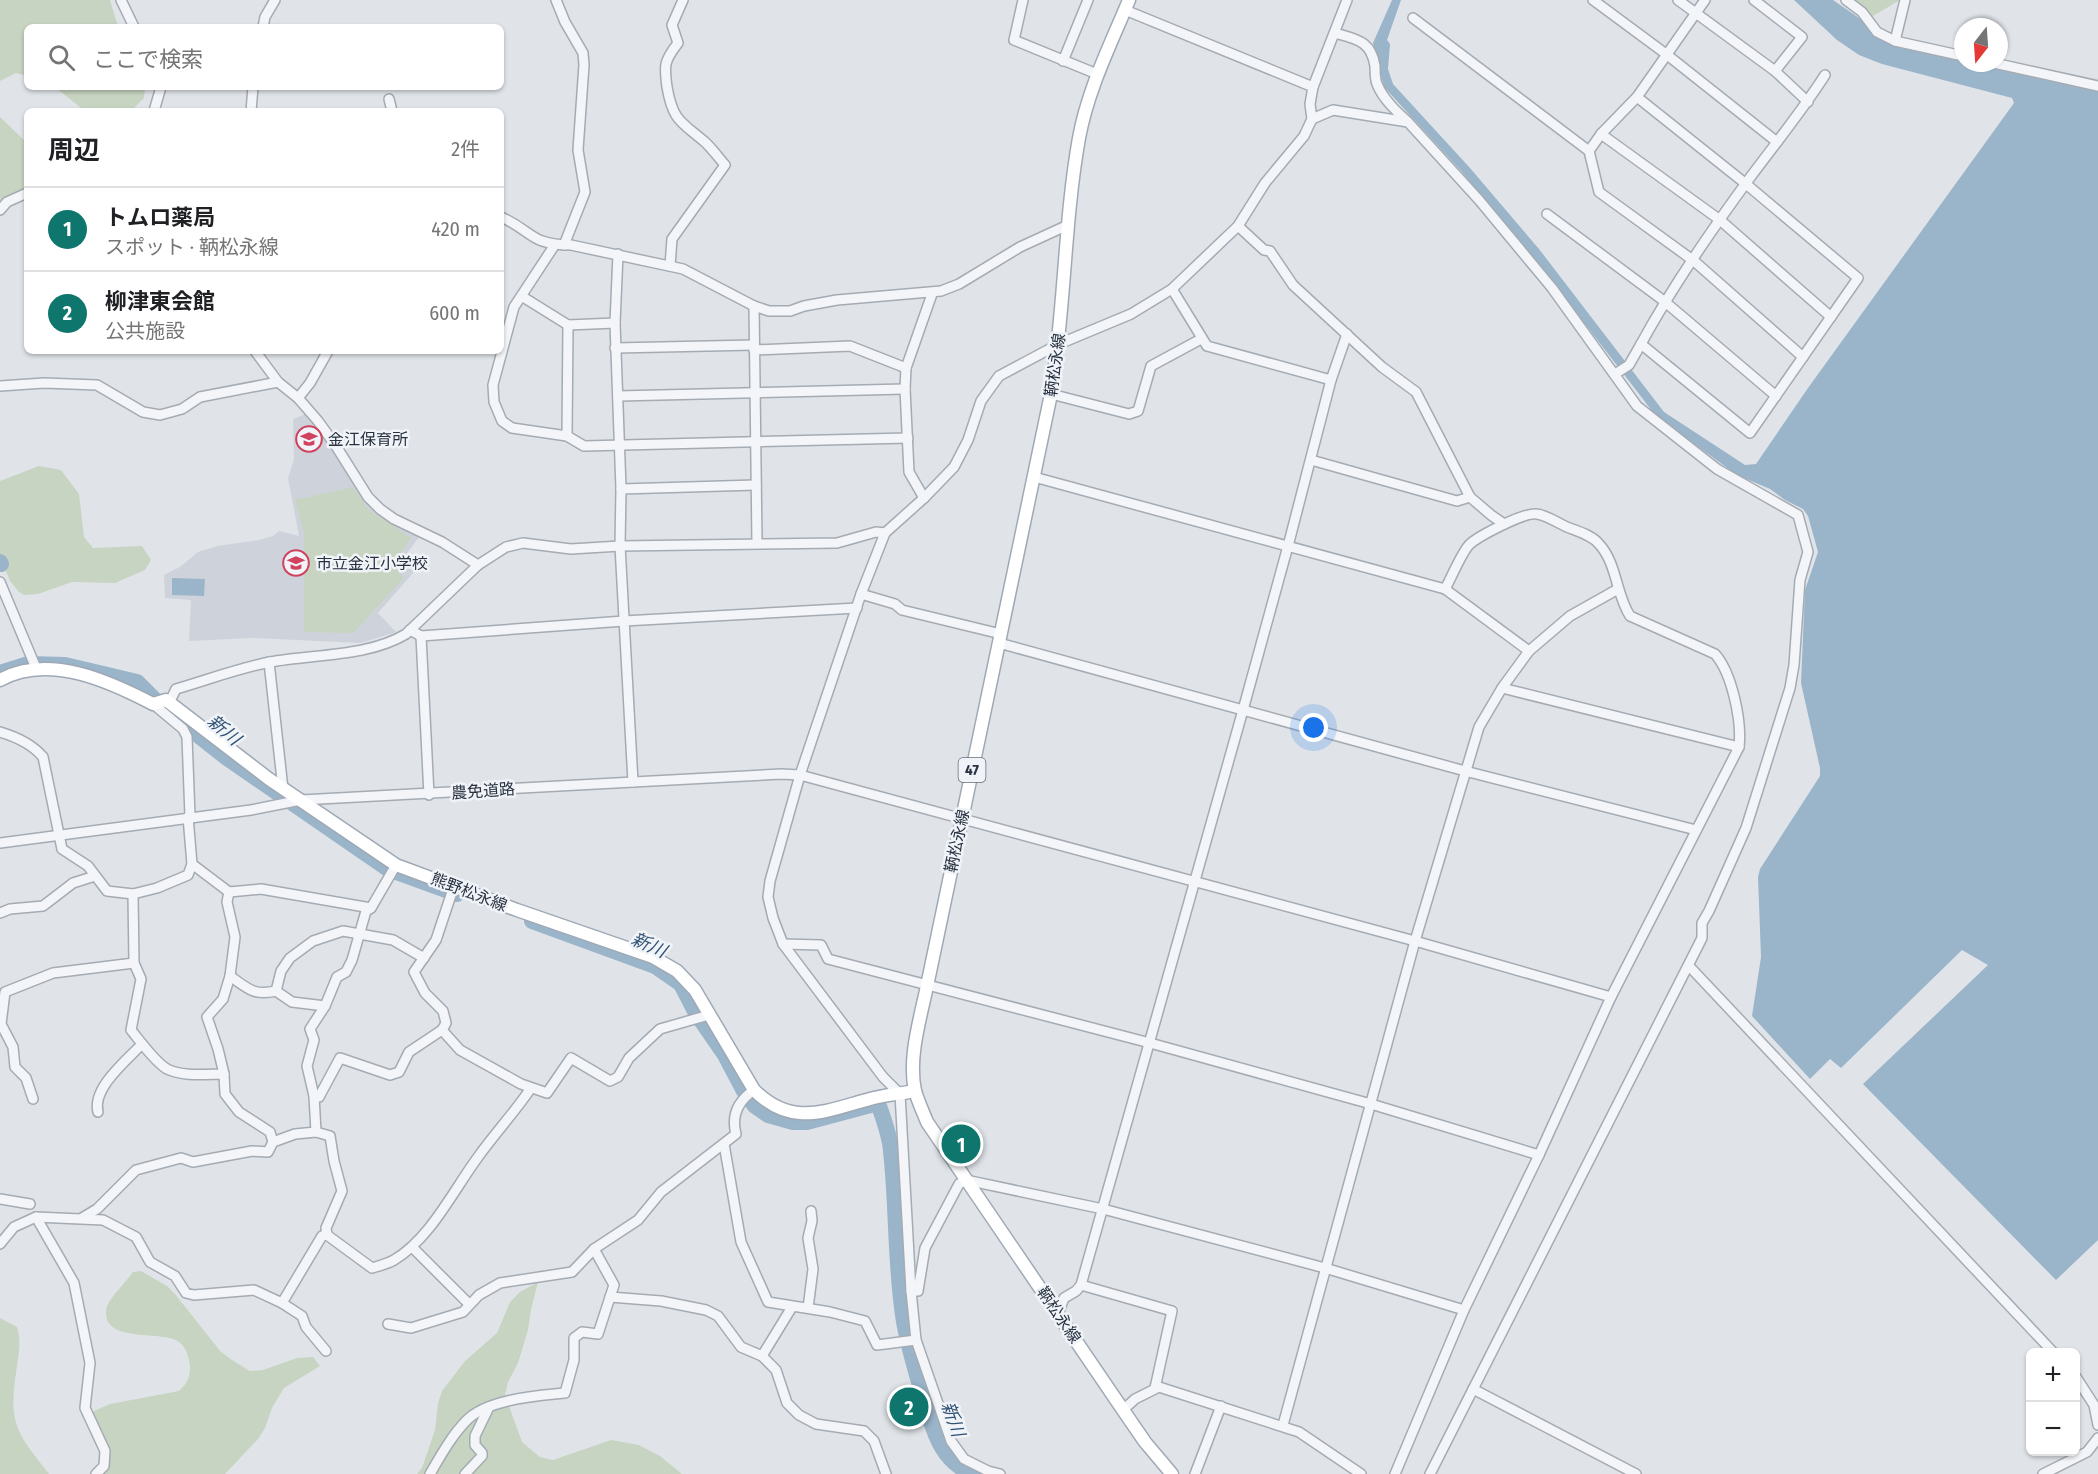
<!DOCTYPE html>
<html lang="ja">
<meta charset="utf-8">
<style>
:root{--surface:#fff;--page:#f6f6f6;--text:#202124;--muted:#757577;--line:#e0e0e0;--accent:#0f766e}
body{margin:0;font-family:"Fira Sans Condensed","Noto Sans JP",sans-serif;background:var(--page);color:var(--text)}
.controls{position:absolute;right:18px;bottom:18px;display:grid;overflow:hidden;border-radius:9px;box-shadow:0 2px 4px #0004}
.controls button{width:54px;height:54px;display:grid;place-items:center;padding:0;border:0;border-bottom:2px solid var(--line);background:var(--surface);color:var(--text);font:30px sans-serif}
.compass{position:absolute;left:1954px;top:18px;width:54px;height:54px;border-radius:50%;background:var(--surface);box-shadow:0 2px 4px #0004;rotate:197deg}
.you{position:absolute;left:1314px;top:728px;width:21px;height:21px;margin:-15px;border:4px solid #fff;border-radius:50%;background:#1a73e8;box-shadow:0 0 0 9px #1a73e833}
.badge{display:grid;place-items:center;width:39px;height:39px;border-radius:50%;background:var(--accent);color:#fff;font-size:20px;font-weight:700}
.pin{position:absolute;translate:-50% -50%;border:3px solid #fff;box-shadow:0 2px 6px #0006}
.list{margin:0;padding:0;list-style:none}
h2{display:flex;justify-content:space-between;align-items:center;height:78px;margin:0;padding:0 24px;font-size:26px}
h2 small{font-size:20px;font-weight:400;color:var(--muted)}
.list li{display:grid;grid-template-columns:39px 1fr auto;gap:18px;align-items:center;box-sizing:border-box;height:84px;padding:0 24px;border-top:2px solid var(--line)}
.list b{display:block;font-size:22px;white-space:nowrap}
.list p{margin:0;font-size:20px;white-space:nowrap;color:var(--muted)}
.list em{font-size:20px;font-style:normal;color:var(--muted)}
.icon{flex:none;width:33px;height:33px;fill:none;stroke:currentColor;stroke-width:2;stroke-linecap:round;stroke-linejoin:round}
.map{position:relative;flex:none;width:2098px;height:1474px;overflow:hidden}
.search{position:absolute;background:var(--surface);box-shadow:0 2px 4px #0004;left:24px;top:24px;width:480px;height:66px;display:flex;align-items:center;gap:15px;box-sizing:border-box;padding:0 21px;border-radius:9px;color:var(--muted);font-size:22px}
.panel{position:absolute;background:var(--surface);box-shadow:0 2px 4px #0004;left:24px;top:108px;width:480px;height:246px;border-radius:9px}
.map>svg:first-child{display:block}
.built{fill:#ced3db}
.green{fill:#c7d4c1}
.water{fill:#9ab4ca}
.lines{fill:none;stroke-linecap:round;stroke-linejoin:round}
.river{stroke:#9ab4ca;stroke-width:16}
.minor-casing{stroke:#a5abb3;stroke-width:12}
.major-casing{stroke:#9fa9b5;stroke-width:15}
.minor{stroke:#f3f5f8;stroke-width:9}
.major{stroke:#fff;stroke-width:12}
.labels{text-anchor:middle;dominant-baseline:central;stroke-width:5;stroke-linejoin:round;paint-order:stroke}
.shield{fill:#f0f3f7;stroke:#646c78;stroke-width:1.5}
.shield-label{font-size:15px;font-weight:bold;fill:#283241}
.street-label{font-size:16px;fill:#283241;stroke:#f0f3f7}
.poi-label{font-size:16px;fill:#283241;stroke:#f0f3f7;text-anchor:start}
.water-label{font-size:18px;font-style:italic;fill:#315376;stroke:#f0f3f7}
</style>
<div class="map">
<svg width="2098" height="1474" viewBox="0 0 2098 1474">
<rect width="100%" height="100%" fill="#e0e4e9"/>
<polygon class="built" points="306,414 347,467 370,506 393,523 419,537 403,559 414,572 378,613 396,632 361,643 252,638 189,641 191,600 165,598 164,575 180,567 198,552 217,546 259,540 273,536 279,531 299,536 288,478 294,459 293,419"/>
<g class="green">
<polygon points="0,0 110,0 118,27 27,27 27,76 16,73 0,81"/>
<polygon points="1847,0 1900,0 1873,16"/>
<polygon points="55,87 145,87 144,98 131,111 95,111 81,108"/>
<polygon points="0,117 27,143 27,196 18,199 0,214"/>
<polygon points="39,466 61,470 79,494 84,537 93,548 142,546 151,560 145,570 115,583 72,582 38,594 24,595 19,592 10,581 0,556 0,481"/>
<polygon points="353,487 369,510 411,538 394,562 403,579 353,633 304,632 304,533 295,500"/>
<path d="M141,1271L167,1286L175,1294L221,1352L232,1360L250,1371L263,1370L297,1358L313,1357L320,1366L284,1388L272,1408L265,1428L258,1439L225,1474H99L105,1470L92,1412L110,1404L179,1391C187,1384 190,1377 190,1367C189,1358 187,1348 179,1342C164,1330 107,1343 106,1314C106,1311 106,1309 107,1306C113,1294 125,1283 133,1272Z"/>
<polygon points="538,1282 531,1310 528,1330 518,1363 508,1382 505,1395 522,1442 540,1457 553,1460 611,1440 639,1445 660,1456 682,1474 417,1474 422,1468 435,1430 438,1403 442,1391 465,1361 497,1333 510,1302 520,1292"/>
<path d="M0,1318L17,1327C22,1343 18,1356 16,1373C8,1425 18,1434 49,1474H0Z"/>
</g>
<g class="water">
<polygon points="1392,0 1401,0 1387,40 1390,44 1388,69 1393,84 1470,168 1539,249 1664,412 1745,465 1756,464 1808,388 2014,103 2012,98 1882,64 1859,55 1837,40 1794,0 1833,0 1862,20 1887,42 1963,60 1963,63 1977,63 2098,91 2098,1240 2056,1280 1863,1084 1988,965 1962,950 1841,1068 1830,1059 1810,1079 1752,1016 1761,957 1758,877 1760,869 1820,776 1820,768 1801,683 1805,590 1818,552 1808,516 1803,509 1785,500 1770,489 1737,475 1656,416 1555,285 1462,172 1384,87 1373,43"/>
<polygon points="172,578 205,579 204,596 172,595"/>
</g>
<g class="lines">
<g class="river">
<polyline points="0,562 1,564"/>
<polyline points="0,673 28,664 65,665 137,682 161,706 227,758 388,869 457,894"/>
<path d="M532,921L655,966L681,984L696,1013L725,1055L744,1091L755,1106L768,1115L793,1122H807L878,1103C883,1118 890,1135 891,1151C897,1205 895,1261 903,1315C907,1344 916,1371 924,1399C933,1429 941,1464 975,1474"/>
</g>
<g class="minor-casing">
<g id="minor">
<polyline points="121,0 134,27"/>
<polyline points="556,0 565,22 583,53 584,65 578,150 585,192 564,245"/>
<polyline points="1023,0 1014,40 1097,74"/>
<polyline points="1593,0 1666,54 1777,142"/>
<polyline points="1678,0 1775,71 1808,102"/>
<polyline points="1754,0 1802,37 1775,71"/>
<polyline points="1846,0 1862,12 1877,32 1895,41 1963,56"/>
<polyline points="1125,10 1313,87"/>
<polyline points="1413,18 1589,151 1599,192 1694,261 1803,357"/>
<polyline points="263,27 265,17 275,0"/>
<path d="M1335,33C1355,39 1371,40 1375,66C1375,72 1375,79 1377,84C1383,99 1396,111 1407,121"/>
<polyline points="1895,41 1905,0"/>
<polyline points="1063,61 1088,0"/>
<polyline points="1994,63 2098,86"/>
<polyline points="389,99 392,111"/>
<polyline points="154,111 161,87"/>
<polyline points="251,111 253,87"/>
<polyline points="1312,119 1333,110 1408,122 1479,200 1552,288 1637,406 1717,469 1798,515 1808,552 1800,580 1794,665 1790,688 1746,828 1709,911 1702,923 1702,938 1430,1474"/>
<polyline points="1601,134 1720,220 1831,317"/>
<polyline points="1589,151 1601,134 1637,97 1705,0"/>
<polyline points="0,210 7,202 27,193"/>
<polyline points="1547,214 1664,301 1776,396"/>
<path d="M501,217C533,231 530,245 571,245L683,269L754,306L769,311H790L804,306L837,300L941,291L959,284L1020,247L1068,225"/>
<polyline points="1238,226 1264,250 1270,251 1293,285 1382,367 1416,392 1470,497 1491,515 1504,524"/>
<polyline points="554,246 514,307 493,385 494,402 502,421 512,428 567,436 584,446 908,438"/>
<polyline points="618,254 615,323 621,489 620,546 633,782"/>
<path d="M670,266L672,239L725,165C719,158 713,150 706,143C682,122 673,122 667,87C664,65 664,61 678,43L672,25L683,0"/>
<polyline points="1172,289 1207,346 1331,380"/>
<polyline points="523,297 568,325 615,323"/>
<polyline points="754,306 757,543"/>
<path d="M1641,344C1672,287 1710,232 1749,179C1775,144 1802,111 1825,75"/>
<polyline points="615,348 754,345"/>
<polyline points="754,350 850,346 906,368"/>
<polyline points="255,351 278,382 298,398 318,421 336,446 368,497 380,509 394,519 442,542 478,565"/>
<polyline points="1615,374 1629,365 1641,344 1750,433 1858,278 1746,184 1637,97"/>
<polyline points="0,386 44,383 97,385 143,412 160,415 182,409 200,397 278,382"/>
<polyline points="1051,394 1129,414 1138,411 1151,366 1201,339"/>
<polyline points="618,396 905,389"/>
<polyline points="298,398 310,383 328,351"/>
<polyline points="567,436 568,325"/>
<polyline points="1311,460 1457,501 1470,497"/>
<polyline points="1034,477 1445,589 1529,651"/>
<polyline points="621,489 756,485"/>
<polyline points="924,498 909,472 905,389 906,368 932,294"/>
<polyline points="0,582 36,668"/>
<polyline points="861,594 895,604 902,610 1001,634"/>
<polyline points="410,630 421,636 624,621 857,608"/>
<polyline points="421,636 429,795"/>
<polyline points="999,643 1465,771 1696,830"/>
<polyline points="269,662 283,789"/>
<polyline points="1502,688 1739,747"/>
<path d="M170,701L176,689C207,680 239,668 270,662C313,654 368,657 406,634L478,565L506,547L523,543L571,549L620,546L837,543L876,532L885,533"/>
<polyline points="153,704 183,729 187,737 190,816"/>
<path d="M0,732C17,737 32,744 43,757L62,849L88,866L107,891L133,894L157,888L188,875L192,864"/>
<polyline points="188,817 192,864 229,892 261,889 371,908 396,865"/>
<polyline points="0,843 251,810 301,800 781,774 800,775 1415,941 1611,997"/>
<polyline points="229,892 227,902 235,937 230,976 223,999 207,1017 218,1049 224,1074 225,1094 239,1112 270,1132 273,1142"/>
<path d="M133,894L134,963L141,979L131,1030C140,1041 155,1062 167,1069C183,1077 207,1074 224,1074"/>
<polyline points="0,913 10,909 43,906 73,883 95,876"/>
<polyline points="783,944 821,945 828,959 1150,1043 1371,1104 1539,1155"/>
<polyline points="1689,966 2053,1352"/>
<path d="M230,976C248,989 254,996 276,991L292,1002L325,1006"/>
<polyline points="276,991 281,971 290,958 313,941 343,931 393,940 424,958"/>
<polyline points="442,1030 446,1023 443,1011 425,993 414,972 436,940 454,886"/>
<polyline points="314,1096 319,1097 340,1058 390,1075 399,1072 409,1052 442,1030 460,1050 521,1084 547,1093 571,1058 610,1081 618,1077 629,1058 660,1029 709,1015"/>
<polyline points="33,1099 26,1078 15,1067 13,1047 1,1024 5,992 53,973 134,963"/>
<path d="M98,1112C92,1088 126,1061 142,1044"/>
<polyline points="724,1144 741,1242 768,1302 830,1312 865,1321 877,1345 916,1340"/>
<polyline points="0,1199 30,1204"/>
<polyline points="36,1217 74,1283 90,1363 85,1408 105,1451 104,1466 96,1474"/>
<polyline points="82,1218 97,1209 136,1170 181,1158 193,1162 252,1151 268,1152 273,1142 295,1134 316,1132"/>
<polyline points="327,1235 326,1228 342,1191 334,1161 330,1136 316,1132 314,1096 307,1066 314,1040 310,1029 325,1006 337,977 346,972 352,960 366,911 371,908"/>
<path d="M0,1244L14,1227L36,1217L103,1220L136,1237L150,1262L175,1276L186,1293L194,1295L254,1290L282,1303L322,1236L327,1235L372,1268C379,1266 387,1264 394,1260C430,1239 453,1191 478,1157C495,1133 515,1112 531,1088"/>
<polyline points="412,1247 469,1304"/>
<polyline points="1081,1285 1172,1311 1155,1388"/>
<polyline points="911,1291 918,1291 925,1248 959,1184 966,1180 1103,1209 1325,1268 1464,1310"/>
<polyline points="610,1297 661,1301 706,1310 718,1316 741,1347 762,1356 776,1370 787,1403 799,1415 816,1424 864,1431 874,1441 886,1474"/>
<polyline points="282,1303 302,1316 306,1327 326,1351"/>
<polyline points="808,1308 813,1269 808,1238 812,1221 811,1211"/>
<polyline points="1058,1314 1064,1298 1076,1291 1081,1285 1243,710 1288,546 1331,380 1347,334"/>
<path d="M388,1324L411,1328L463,1312L479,1295L500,1283L572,1272L594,1249L638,1220L661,1192L736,1134C731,1115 738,1101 754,1090"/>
<polyline points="762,1356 792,1307"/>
<polyline points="2076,1377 2094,1405 2098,1425"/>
<polyline points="1473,1389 1636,1474"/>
<polyline points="1123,1410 1135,1399 1159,1387 1299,1432 1361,1474"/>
<polyline points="1283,1425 1415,941 1479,727 1502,688 1529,651 1570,616 1618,589"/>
<path d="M430,1474C441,1455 452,1435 467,1420C488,1399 537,1396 565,1393L574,1360V1338L582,1332L598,1334L614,1285L594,1249"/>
<polyline points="465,1474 482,1456 482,1453 475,1445 475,1436 489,1407"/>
<polyline points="1000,1474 988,1471 964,1459 951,1441 916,1340 911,1291 900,1094 883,1077 783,944 773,918 768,897 770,881 800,775 861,594 885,533 924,498 954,467 968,440 981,401 999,376 1059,344 1131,314 1172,289 1238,226 1265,183 1304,136 1312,119 1310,104 1313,87 1347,0"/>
<polyline points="1195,1474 1221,1406"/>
<path d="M1395,1474L1464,1310L1539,1155L1611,997L1739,747C1742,721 1732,673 1715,654L1630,616C1616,595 1617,563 1599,544C1592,535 1577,531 1567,527C1558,523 1546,515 1537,514C1524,512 1479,536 1470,544C1462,551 1451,579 1445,589"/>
<polyline points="2043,1474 2087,1452 2098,1438"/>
</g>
</g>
<g class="major-casing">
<g id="major">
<path d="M1129,0C1110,46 1088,89 1079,138C1064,222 1065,309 1051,394L927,986C920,1020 908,1057 915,1091C918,1101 923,1112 927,1122L1123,1410L1145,1442L1172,1474"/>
<path d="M0,680C48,653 109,681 153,704L166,700L269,779L396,865L517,910L653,957L677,971L695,990L754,1090C792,1128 825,1111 870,1099C884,1095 900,1094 915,1091"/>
</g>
</g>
<use href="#minor" class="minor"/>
<use href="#major" class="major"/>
</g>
<defs>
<g id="school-ring" transform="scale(1.35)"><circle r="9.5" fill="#f0f3f7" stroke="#d1425e" stroke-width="1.5"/><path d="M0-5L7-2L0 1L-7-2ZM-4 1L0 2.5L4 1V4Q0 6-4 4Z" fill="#d1425e"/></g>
</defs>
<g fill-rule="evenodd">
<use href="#school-ring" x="309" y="439"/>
<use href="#school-ring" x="296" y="563"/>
</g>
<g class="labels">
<rect class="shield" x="958.5" y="758" width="27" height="24" rx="4.5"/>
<g class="shield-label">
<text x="972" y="770">47</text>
</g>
<g class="street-label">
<text transform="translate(1055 365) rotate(-82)">鞆松永線</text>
<text transform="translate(483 791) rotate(-4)">農免道路</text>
<text transform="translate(957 841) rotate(-78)">鞆松永線</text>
<text transform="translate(469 892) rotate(21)">熊野松永線</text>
<text transform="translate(1059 1315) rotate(56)">鞆松永線</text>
</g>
<g class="poi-label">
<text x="328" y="439">金江保育所</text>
<text x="316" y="563">市立金江小学校</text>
</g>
<g class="water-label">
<text transform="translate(224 730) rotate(40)">新川</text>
<text transform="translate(649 945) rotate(24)">新川</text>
<text transform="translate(953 1419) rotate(70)">新川</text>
</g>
</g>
</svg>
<div class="controls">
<button>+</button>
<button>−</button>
</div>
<svg class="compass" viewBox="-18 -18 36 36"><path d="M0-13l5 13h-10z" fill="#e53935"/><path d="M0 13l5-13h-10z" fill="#757577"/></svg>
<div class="you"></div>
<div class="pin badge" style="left:961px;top:1144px">1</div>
<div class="pin badge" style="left:909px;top:1407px">2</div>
<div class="search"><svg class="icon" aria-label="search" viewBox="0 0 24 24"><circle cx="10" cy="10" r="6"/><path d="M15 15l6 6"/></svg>ここで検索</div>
<section class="panel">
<h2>周辺<small>2件</small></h2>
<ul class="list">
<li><span class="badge">1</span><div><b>トムロ薬局</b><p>スポット · 鞆松永線</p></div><em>420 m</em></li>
<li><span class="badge">2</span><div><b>柳津東会館</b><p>公共施設</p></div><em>600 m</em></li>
</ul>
</section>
</div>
